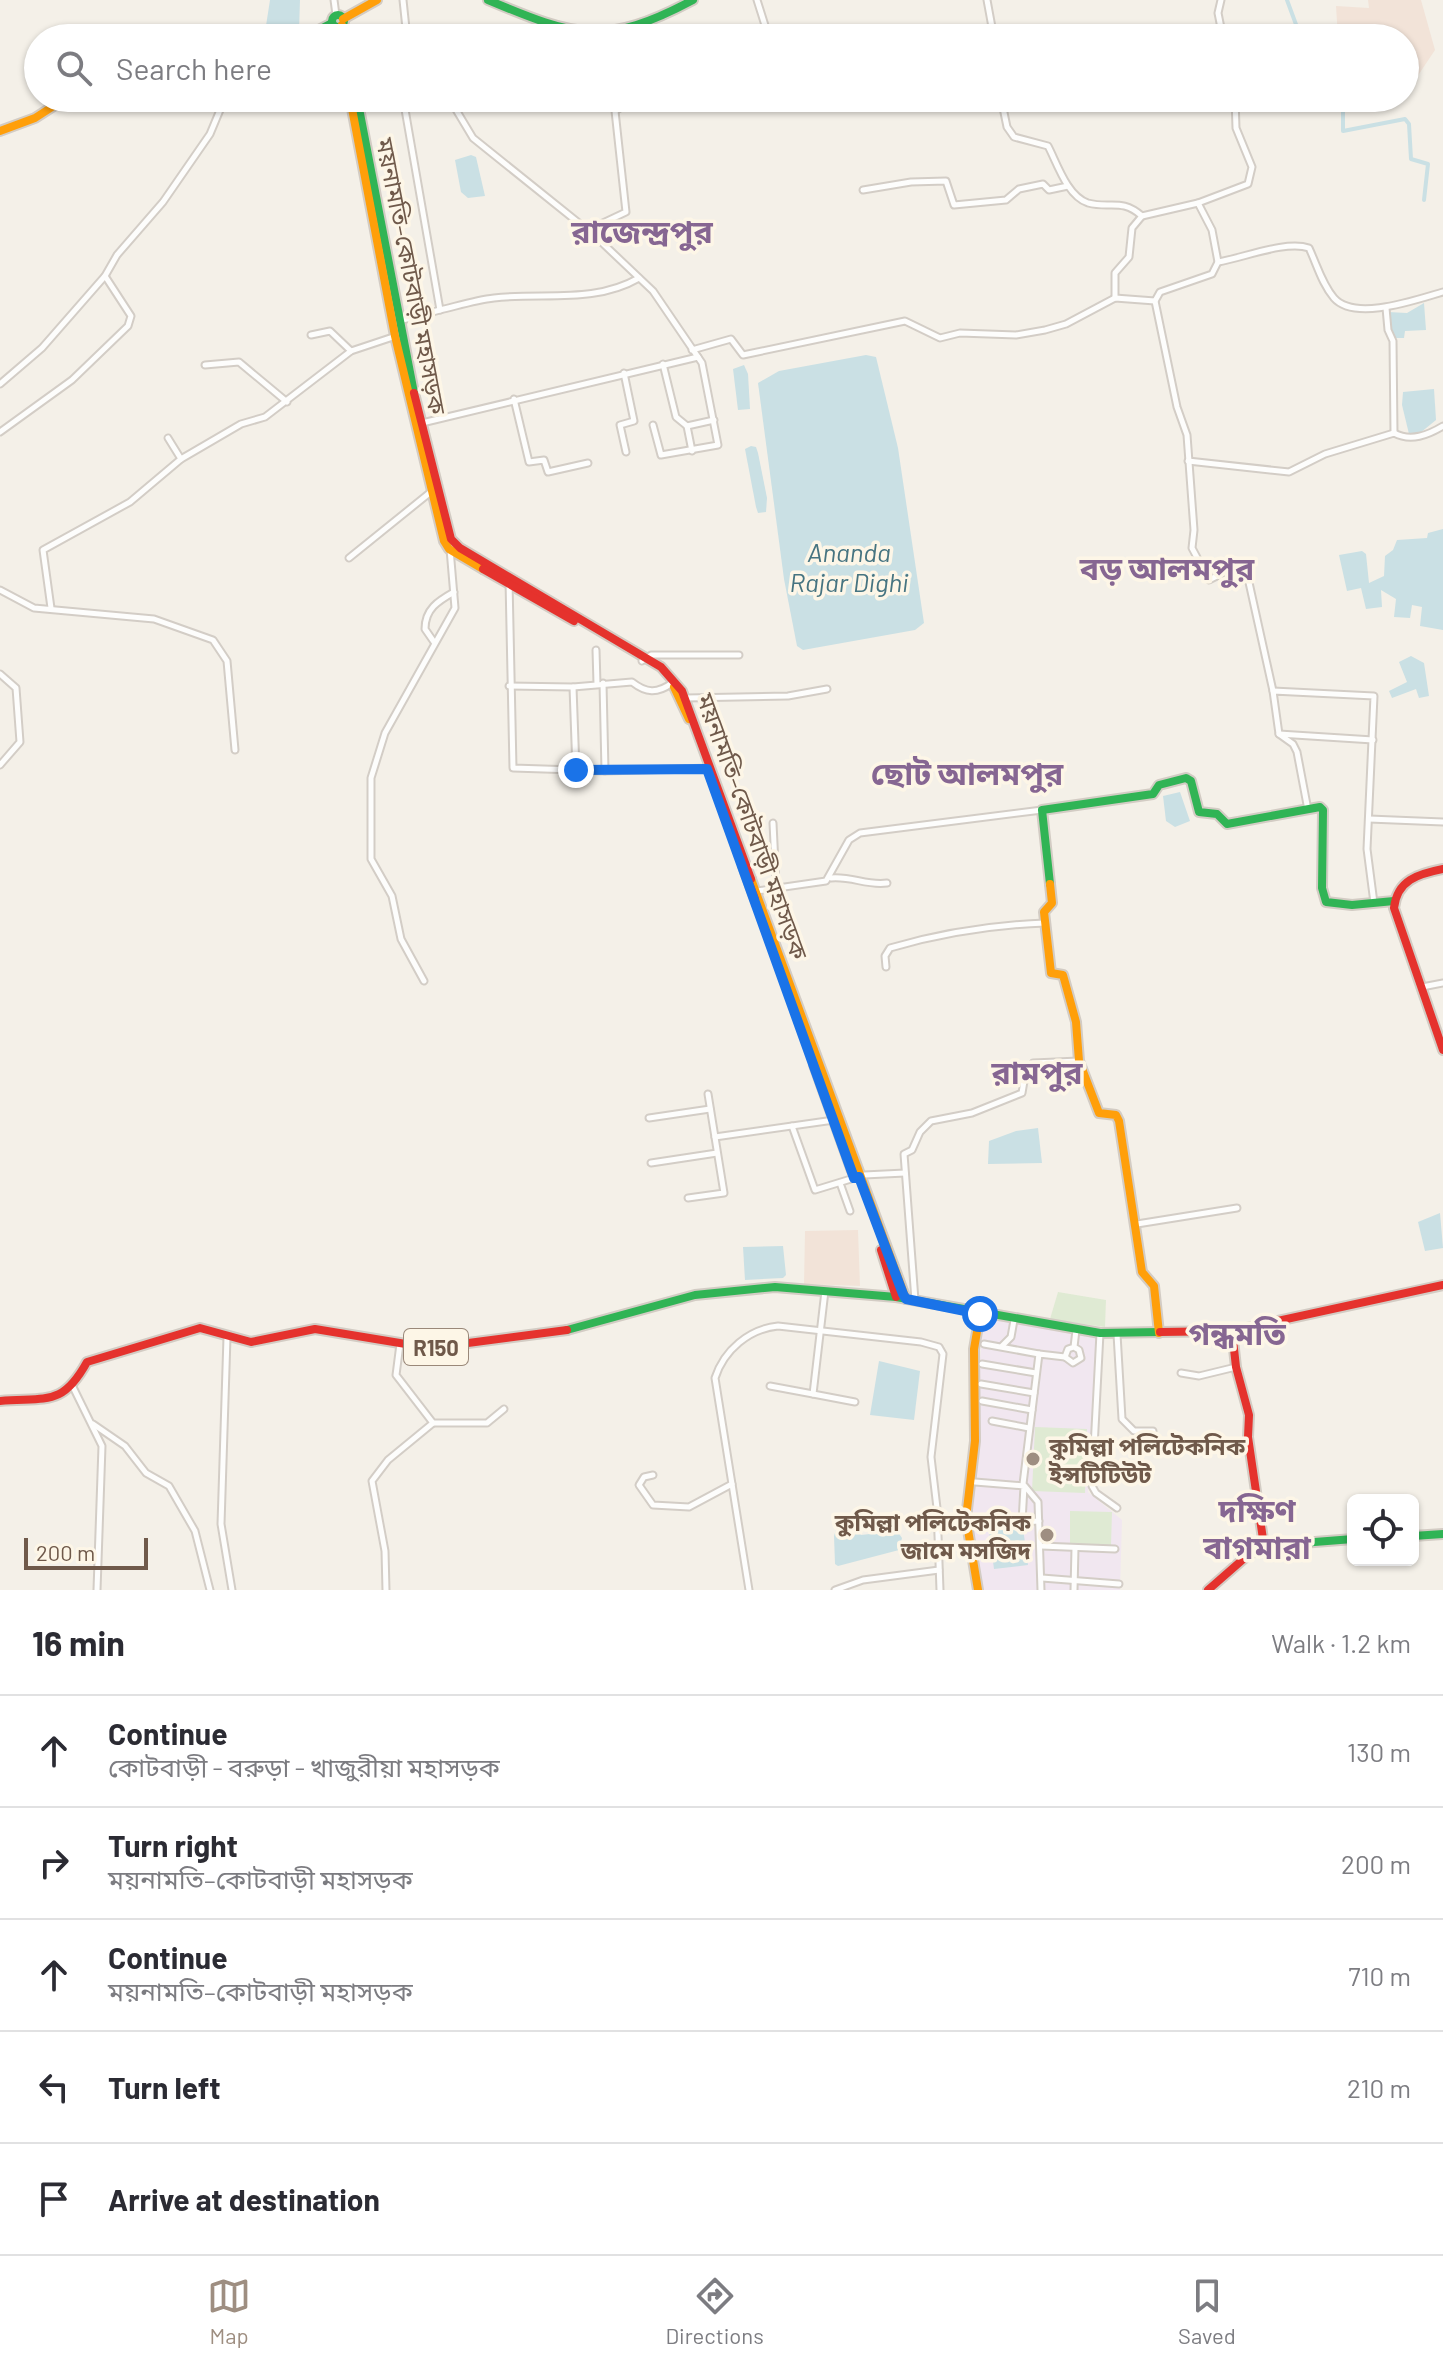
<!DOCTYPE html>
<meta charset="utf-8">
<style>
:root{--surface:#fff;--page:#f2f2f3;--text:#2b2b33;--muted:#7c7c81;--line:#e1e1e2;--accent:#9e8e81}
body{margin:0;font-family:Barlow,"Noto Sans Bengali",sans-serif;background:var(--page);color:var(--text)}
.controls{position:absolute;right:24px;bottom:24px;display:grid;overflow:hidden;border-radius:12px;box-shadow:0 2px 6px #0004}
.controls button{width:72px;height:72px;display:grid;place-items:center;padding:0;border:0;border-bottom:2px solid var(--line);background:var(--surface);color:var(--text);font:40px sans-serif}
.scale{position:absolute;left:24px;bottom:20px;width:124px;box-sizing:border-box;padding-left:8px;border:4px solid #6f594a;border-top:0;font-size:22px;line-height:28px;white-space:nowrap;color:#6f594a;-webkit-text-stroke:6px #fdf6e7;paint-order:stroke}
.stop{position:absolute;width:24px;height:24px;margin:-18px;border:6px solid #1a73e8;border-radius:50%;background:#fff}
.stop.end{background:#1a73e8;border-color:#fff;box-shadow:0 2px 8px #0008}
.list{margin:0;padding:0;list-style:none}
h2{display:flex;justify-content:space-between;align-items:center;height:104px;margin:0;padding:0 32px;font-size:34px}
h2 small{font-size:26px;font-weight:400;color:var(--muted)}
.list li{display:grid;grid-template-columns:52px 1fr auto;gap:24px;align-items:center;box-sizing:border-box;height:112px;padding:0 32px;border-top:2px solid var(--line)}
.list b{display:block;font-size:30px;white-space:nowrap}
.list p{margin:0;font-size:26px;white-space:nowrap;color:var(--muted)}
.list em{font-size:26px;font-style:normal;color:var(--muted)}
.icon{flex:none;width:44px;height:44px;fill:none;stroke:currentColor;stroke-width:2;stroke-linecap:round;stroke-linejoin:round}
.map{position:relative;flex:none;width:1443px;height:1590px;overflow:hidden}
.search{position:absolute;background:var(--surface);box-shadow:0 2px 6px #0004;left:24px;right:24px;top:24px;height:88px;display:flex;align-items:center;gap:20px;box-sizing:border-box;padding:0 28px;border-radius:44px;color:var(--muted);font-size:30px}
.sheet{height:664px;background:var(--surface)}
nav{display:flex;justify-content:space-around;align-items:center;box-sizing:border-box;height:112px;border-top:2px solid var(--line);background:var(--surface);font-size:22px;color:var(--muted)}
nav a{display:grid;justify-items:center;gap:4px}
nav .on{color:var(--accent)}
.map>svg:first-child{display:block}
.commercial{fill:#f2e3d8}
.education{fill:#f1e7f0}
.green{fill:#dfead3}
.water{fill:#cae0e4}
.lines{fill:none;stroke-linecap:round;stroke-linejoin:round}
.canal{stroke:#cae0e4;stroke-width:4}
.street-casing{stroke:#d3cdc6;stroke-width:9}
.fast-casing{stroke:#d3ccc4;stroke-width:12}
.slow-casing{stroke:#d3ccc4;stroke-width:12}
.jam-casing{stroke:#d3ccc4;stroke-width:12}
.street{stroke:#fdfdfc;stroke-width:5}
.fast{stroke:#30b455;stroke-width:8}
.slow{stroke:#ff9f0a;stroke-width:8}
.jam{stroke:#e5322d;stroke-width:8}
.route{stroke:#1a73e8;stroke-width:10}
.poi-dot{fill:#9e8e81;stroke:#fdf6e7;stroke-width:3}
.labels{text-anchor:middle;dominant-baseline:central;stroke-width:7;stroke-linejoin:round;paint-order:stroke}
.shield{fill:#fdf6e7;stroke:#9a8879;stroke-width:2}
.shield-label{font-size:22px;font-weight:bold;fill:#6f594a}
.street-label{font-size:24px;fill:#6f594a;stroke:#fdf6e7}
.poi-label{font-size:24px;font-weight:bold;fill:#6f594a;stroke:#fdf6e7;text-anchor:start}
.water-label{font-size:26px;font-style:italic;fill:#467481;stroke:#fdf6e7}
.district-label{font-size:32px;font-weight:bold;fill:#866692;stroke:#fdf6e7}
</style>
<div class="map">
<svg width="1443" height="1590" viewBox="0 0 1443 1590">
<rect width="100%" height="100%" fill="#f4f0e8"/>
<g class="commercial">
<polygon points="1368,0 1421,0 1435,50 1413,83 1405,85 1405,38 1338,38 1336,6 1369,8"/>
<polygon points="858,1230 860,1286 804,1284 805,1231"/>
</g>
<polygon class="education" points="983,1317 1099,1335 1088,1492 1122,1520 1120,1590 983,1590 970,1509"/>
<g class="green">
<polygon points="1058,1292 1106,1300 1105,1327 1050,1319"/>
<polygon points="1035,1427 1087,1429 1085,1493 1032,1491"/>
<polygon points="1070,1511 1112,1512 1111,1545 1070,1544"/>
</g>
<g class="water">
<polygon points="270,0 300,0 299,31 265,32"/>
<polygon points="471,155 476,157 485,196 468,198 461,192 455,160"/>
<polygon points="1424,303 1426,330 1405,331 1404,338 1394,338 1388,312 1407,313"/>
<polygon points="866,355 876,357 898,448 924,623 915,630 803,650 797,646 784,579 758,383 779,371"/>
<polygon points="744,365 748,374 750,409 738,410 733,369"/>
<polygon points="1434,389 1436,420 1420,433 1409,434 1402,405 1403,392"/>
<polygon points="751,446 756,447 758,453 767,498 766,512 758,513 756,507 745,449"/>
<polygon points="1443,529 1443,630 1420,626 1422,607 1412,605 1410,618 1394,617 1396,599 1381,590 1382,607 1366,609 1361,588 1347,591 1339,555 1362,551 1366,554 1369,583 1384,576 1385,556 1393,550 1397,540 1427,538 1428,533"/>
<polygon points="1411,656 1424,663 1429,696 1419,698 1416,689 1392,698 1389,691 1407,682 1399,662"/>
<polygon points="1180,792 1190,821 1175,827 1166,821 1163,796"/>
<polygon points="1038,1128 1042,1163 988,1164 989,1141 1016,1131"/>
<polygon points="1440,1213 1443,1248 1425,1251 1418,1222"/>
<polygon points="783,1246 786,1275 783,1278 745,1280 743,1247"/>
<polygon points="879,1361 920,1371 914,1420 870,1415"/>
<polygon points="850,1522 861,1535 897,1531 902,1538 899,1550 838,1566 835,1564 834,1536 838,1524"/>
<polygon points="1023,1528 1028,1565 994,1569 989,1531"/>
</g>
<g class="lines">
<g class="canal">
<polyline points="1287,0 1301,38"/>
<polyline points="1336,98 1343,106 1343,131 1405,119 1409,124 1411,159 1428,164 1424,200"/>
</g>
<g class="street-casing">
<g id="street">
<polyline points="334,0 336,15"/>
<polyline points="403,0 407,38"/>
<polyline points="757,0 769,38"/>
<polyline points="987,0 994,38"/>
<polyline points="1221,0 1218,13 1223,38"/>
<polyline points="449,98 473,138 595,236 653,291 702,363 718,445 661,455 653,425"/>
<path d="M1001,98L1007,127L1014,137L1048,146C1057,163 1067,196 1088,203C1111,209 1121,198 1142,216L1198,203L1248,184L1252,167L1236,128L1235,98"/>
<polyline points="863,190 911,182 946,181 954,205 1006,200 1019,189 1043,184 1049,190 1068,186"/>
<polyline points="1198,203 1212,230 1218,262 1212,274 1160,292 1155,301 1177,407 1187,435 1194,530 1192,548 1209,580 1239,565 1248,578 1273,691"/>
<polyline points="588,230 626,212 615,111 637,98"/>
<path d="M1218,262C1243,258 1286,240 1309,248C1317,265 1322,284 1334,298C1355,322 1418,299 1443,292"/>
<polyline points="1115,298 1115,273 1129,257 1132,228 1142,216"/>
<polyline points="1386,308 1388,330 1393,341 1394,433"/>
<path d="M440,310C457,306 476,300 494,298C543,292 594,304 639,278"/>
<polyline points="399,321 440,310 403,98"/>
<polyline points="311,335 330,331 351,351"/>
<polyline points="692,350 731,339 743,355 905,321 940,338 960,333 1016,335 1045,330 1066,324 1115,298 1155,301"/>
<polyline points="663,364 676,417 687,426"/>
<polyline points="205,365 239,362 287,402"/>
<polyline points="624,373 634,421 620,425 626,452"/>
<polyline points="0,384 42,348 105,276 117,255 163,202 210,134 225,98"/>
<polyline points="514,399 529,462 544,460 548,472 588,463"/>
<polyline points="422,423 698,357"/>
<polyline points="0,432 72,380 128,326 131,316 105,276"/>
<polyline points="168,438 181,459"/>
<polyline points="692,451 687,426 714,420"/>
<path d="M1188,461L1289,472L1325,454L1394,433C1411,442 1428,435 1443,426"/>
<polyline points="349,558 432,491"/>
<polyline points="509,581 513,768 605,771 711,768"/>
<polyline points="0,590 34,608 154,619 213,640 227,661 235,750"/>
<polyline points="51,608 43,550 130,502 181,459 241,424 265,417 351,351 396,336"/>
<path d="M434,642L425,629C425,609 438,601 454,592"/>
<polyline points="596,650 597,684"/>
<polyline points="642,661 651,655 739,655"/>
<polyline points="0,674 16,688 20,742 0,765"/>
<polyline points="603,683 605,771"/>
<path d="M509,686L573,687L632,682C646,693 657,694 672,683"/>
<polyline points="573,687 576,770"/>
<polyline points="686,698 788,696 827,689"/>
<polyline points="1279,734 1373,740"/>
<polyline points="1308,810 1297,752 1293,744 1279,734 1273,691 1374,696 1367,849 1374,903"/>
<polyline points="1369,819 1443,822"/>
<polyline points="773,823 776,885"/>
<path d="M831,878C852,876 867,886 887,883"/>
<polyline points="757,891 826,881 849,840 860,833 1042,810"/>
<path d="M886,967L885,956L890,948C941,933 992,925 1045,923"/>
<polyline points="424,981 401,939 392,896 371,859 371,778 385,733 455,608 450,549"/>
<polyline points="1422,987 1443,983"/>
<polyline points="649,1118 710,1109"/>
<polyline points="792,1126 815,1190 864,1175 905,1173"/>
<polyline points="715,1137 834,1120"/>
<polyline points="651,1163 717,1153"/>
<polyline points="840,1183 850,1211"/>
<polyline points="688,1198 724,1193 708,1094"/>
<polyline points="1137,1224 1237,1208"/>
<polyline points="915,1300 904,1154 912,1150 920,1132 931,1121 972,1113 1022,1093 1025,1075 1033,1063 1079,1061"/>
<polyline points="1100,1333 1092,1486 1096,1493 1117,1508"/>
<polyline points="1117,1334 1122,1419 1134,1431 1153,1431"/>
<polyline points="227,1337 221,1524 232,1590"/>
<polyline points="400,1344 396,1375 433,1423 487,1423 504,1409"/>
<polyline points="984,1344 1039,1354"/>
<polyline points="1002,1346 1011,1337 1014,1320"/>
<polyline points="1074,1347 1079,1350 1081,1358 1073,1363 1065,1357 1068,1349 1074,1347 1076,1330"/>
<polyline points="982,1364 1036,1373"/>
<polyline points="1181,1373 1199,1376 1236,1367"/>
<polyline points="981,1384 1034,1393"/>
<polyline points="770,1386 813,1394 825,1291"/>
<polyline points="73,1387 102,1446 97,1590"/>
<polyline points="813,1394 855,1402"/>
<polyline points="982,1401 1032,1410"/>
<polyline points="992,1421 1029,1428"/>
<polyline points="93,1424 125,1446 146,1473 169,1486 195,1531 210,1590"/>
<polyline points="653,1475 644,1477 639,1485 653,1505 689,1507 732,1484"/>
<polyline points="975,1482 1024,1486 1022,1522"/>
<polyline points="977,1525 1039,1521"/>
<polyline points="1041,1546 1115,1549"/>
<polyline points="1042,1578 1119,1584"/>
<polyline points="386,1590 385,1551 372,1481 388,1460 433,1423"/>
<path d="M749,1590L715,1378C724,1350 749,1329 778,1326L921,1342L939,1347L943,1354L931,1457L937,1508L940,1590"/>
<polyline points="835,1590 863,1580 939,1570"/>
<polyline points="1041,1590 1038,1502 1023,1484 1039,1354 1065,1357"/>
<polyline points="1074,1590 1075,1548"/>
</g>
</g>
<g class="fast-casing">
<g id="fast">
<path d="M488,0C576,37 605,47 693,0"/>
<circle cx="338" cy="21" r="6"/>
<polyline points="303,38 332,23"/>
<polyline points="357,98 414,393"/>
<polyline points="1050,884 1042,810 1153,794 1159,785 1186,778 1191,781 1199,812 1217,814 1227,824 1320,807 1323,810 1322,888 1326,902 1352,905 1394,901"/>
<polyline points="814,1065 852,1171"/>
<polyline points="567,1330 695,1295 775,1287 896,1297 1100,1333 1160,1332"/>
<polyline points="1413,1536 1443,1534"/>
<polyline points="1264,1546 1353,1539"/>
</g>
</g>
<g class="slow-casing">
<g id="slow">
<polyline points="343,19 377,0"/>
<polyline points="342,25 345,38"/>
<polyline points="350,98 395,336 444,541 449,549 483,569"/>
<polyline points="0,131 35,118 66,98"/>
<polyline points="674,687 689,719"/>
<polyline points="751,879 906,1299"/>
<polyline points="1050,884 1052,903 1044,912 1051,973 1063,975 1076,1022 1079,1061 1099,1113 1116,1115 1119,1121 1142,1272 1154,1286 1159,1333"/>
<polyline points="978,1590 966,1518 975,1441 974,1349 980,1314"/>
</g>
</g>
<g class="jam-casing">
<g id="jam">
<polyline points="414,393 451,539 460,548 661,667 682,691 751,879"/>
<polyline points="483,569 574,621"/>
<polyline points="743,866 755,899"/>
<path d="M1443,869C1418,874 1397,880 1394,908L1443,1050"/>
<polyline points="881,1250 896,1297"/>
<polyline points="1160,1332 1232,1331 1443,1285"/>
<path d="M0,1401C47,1397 62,1407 87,1362L200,1328L251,1342L315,1329L430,1348L567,1330"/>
<polyline points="1208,1590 1248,1555 1264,1546 1248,1437 1249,1415 1236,1367 1232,1331"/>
</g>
</g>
<use href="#street" class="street"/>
<use href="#fast" class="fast"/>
<use href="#slow" class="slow"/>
<use href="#jam" class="jam"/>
</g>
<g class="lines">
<polyline class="route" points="576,770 707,769 854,1178 859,1177 903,1294 906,1299 980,1314"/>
</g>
<g class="poi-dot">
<circle cx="1033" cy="1459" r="8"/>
<circle cx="1047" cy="1535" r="8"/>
</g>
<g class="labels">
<rect class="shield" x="404" y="1329" width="64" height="36" rx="6"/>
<g class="shield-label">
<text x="436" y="1347">R150</text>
</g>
<g class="street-label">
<text transform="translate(412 276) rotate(79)">ময়নামতি–কোটবাড়ী মহাসড়ক</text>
<text transform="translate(753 826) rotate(70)">ময়নামতি–কোটবাড়ী মহাসড়ক</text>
</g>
<g class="poi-label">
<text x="1049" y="1445">কুমিল্লা পলিটেকনিক<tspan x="1049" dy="28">ইন্সটিটিউট</tspan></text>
<text x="1031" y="1521" text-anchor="end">কুমিল্লা পলিটেকনিক<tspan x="1031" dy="28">জামে মসজিদ</tspan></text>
</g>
<g class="water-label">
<text x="849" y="551">Ananda<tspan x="849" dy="30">Rajar Dighi</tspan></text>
</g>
<g class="district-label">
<text x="642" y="230">রাজেন্দ্রপুর</text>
<text x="1167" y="567">বড় আলমপুর</text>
<text x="967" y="772">ছোট আলমপুর</text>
<text x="1037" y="1071">রামপুর</text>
<text x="1237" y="1332">গন্ধমতি</text>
<text x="1257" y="1509">দক্ষিণ<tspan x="1257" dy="37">বাগমারা</tspan></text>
</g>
</g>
</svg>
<div class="controls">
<button><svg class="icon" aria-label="locate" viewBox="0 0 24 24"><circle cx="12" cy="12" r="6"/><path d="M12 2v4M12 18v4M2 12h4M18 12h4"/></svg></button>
</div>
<div class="scale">200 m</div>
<div class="stop" style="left:980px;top:1314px"></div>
<div class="stop end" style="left:576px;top:770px"></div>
<div class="search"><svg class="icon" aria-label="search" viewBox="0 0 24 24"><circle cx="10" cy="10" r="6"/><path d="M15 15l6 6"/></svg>Search here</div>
</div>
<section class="sheet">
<h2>16 min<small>Walk · 1.2 km</small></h2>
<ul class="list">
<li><svg class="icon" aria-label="ahead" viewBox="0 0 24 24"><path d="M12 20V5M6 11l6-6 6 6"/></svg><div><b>Continue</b><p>কোটবাড়ী - বরুড়া - খাজুরীয়া মহাসড়ক</p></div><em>130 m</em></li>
<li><svg class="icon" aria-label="right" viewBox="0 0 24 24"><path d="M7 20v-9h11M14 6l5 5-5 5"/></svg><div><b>Turn right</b><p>ময়নামতি–কোটবাড়ী মহাসড়ক</p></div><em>200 m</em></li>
<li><svg class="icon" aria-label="ahead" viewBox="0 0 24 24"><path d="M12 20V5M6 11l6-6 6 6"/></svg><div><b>Continue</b><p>ময়নামতি–কোটবাড়ী মহাসড়ক</p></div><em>710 m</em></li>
<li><svg class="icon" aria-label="left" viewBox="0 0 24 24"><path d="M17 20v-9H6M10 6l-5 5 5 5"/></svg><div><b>Turn left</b></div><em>210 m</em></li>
<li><svg class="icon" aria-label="arrive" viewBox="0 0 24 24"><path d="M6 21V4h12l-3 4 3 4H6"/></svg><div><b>Arrive at destination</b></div></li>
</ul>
</section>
<nav>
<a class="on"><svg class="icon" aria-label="map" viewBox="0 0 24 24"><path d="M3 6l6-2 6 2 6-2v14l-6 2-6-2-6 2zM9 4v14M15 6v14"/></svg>Map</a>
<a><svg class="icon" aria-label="directions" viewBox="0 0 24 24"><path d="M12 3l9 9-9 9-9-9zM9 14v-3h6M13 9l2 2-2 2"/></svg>Directions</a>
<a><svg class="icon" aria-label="saved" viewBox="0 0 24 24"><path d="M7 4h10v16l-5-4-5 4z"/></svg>Saved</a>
</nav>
